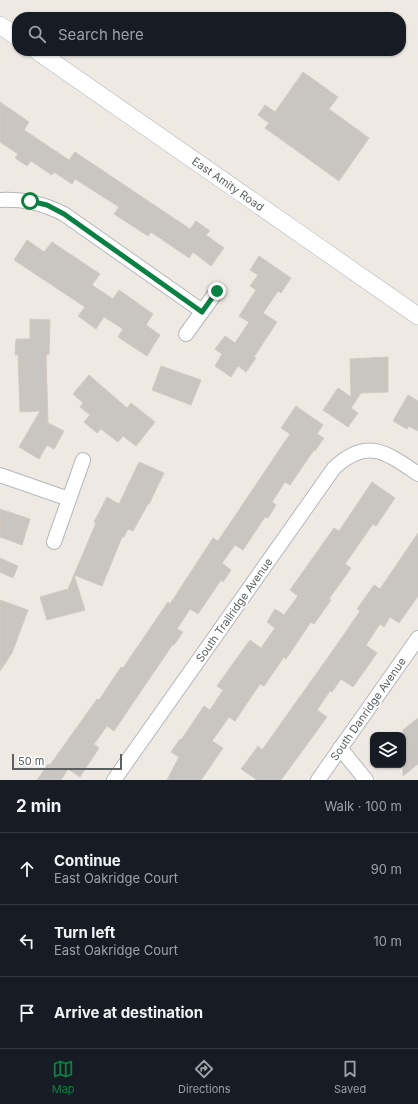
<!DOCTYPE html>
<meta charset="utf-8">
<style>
:root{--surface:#171b24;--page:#20242c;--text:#f1f3f6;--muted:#9ea1a6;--line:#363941;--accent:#0b8043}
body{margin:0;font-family:Inter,sans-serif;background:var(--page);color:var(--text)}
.controls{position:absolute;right:12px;bottom:12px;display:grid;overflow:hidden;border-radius:8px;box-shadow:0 1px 3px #0004}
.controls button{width:36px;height:36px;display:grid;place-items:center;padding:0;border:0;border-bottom:1px solid var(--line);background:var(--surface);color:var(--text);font:20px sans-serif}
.scale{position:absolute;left:12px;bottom:10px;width:110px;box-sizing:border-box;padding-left:4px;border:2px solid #5b6064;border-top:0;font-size:11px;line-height:14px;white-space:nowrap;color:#5b6064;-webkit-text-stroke:3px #fff;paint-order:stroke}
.stop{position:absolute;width:12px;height:12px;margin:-9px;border:3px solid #0b8043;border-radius:50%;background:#fff}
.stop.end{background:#0b8043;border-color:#fff;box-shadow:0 1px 4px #0008}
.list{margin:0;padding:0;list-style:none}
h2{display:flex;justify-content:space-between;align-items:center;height:52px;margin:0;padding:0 16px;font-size:17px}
h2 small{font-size:13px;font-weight:400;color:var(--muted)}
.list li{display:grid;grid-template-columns:26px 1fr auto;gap:12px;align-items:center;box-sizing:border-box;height:72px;padding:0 16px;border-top:1px solid var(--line)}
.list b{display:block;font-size:15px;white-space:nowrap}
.list p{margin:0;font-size:13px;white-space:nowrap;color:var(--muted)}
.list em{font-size:13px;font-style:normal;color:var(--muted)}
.icon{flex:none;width:22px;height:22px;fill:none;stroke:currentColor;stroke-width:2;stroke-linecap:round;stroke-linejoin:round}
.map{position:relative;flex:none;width:418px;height:780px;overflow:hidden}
.search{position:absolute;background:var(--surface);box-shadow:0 1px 3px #0004;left:12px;right:12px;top:12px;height:44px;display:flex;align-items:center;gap:10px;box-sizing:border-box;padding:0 14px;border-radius:16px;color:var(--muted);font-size:15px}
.sheet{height:268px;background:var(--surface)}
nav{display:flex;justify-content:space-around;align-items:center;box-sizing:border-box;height:56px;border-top:1px solid var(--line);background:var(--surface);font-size:11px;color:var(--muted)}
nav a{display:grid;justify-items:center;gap:2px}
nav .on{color:var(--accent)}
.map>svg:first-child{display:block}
.building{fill:#c9c5c0;stroke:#d3cbc1}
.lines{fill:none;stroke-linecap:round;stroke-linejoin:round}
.minor-casing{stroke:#b4b7bb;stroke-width:16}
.tertiary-casing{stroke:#b4b7bb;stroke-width:18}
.minor{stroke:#fff;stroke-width:14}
.tertiary{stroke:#fff;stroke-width:17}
.route{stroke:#0b8043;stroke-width:5}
.labels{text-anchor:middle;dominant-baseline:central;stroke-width:4;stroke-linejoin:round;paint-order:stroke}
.street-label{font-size:11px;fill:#5b6064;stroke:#fff}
</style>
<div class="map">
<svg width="418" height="780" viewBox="0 0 418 780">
<rect width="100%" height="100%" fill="#eeeae3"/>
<g class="building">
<polygon points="303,72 338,97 329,109 369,138 339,181 265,128 269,123 258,115 265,105 275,112"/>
<polygon points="0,102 29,122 24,130 69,160 75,152 190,229 196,221 210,231 206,235 224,248 211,266 193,252 189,258 151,232 148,236 114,214 119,207 75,179 72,184 54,172 52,175 31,161 27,166 15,158 18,154 0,142"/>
<polygon points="27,240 44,252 52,242 100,274 92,285 113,299 119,290 153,314 146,325 160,335 147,356 118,337 123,329 104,317 96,329 78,316 85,307 14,260"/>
<polygon points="259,256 291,278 281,293 278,291 263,313 277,322 254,357 256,358 246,372 238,366 231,377 215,366 222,354 215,349 225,336 235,343 249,322 239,316 256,290 250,286 258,275 250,270"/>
<polygon points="30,319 50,320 49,355 46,355 48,423 64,431 54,449 47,445 39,459 19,447 40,411 20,412 18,355 15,355 16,339 30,339"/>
<polygon points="388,357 388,392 361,393 351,408 358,413 348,427 323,410 338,388 351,397 350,359"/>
<polygon points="161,366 201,380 191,405 152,390"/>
<polygon points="89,375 127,408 131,403 155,422 136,446 123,436 118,442 101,429 97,433 84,422 90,415 80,407 83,403 73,394"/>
<polygon points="408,395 418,401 418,431 409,426 407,429 393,421"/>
<polygon points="296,406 323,425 317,434 324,438 315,451 314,450 290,485 285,482 272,502 276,505 268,518 265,517 243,550 235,545 222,563 231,570 223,582 221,580 198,614 190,609 177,629 183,632 174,645 173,644 114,731 107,726 94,744 99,748 80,777 68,769 61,780 37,780 48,764 50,765 97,699 99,700 121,667 123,668 168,602 170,604 213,538 218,541 290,434 281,428"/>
<polygon points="139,462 164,473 149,504 148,504 133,531 128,529 124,537 122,537 102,586 74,575 85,610 47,620 40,597 68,589 96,523 94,522 107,497 119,504"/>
<polygon points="372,482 395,498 376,526 373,524 345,564 351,568 329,599 331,600 314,624 311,622 286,659 284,657 264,686 260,684 235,721 229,717 212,741 223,748 201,780 167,780 179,757 171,752 180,739 181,740 204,706 210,710 223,690 217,686 250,640 261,648 275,628 267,622 275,609 284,615 298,596 290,590 334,528 339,531"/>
<polygon points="0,509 30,519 22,545 0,537"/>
<polygon points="418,533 418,596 399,623 390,617 384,627 380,624 366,645 377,653 353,687 341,679 332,692 330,691 317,710 327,717 281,780 257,780 241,769 258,746 262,750 336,646 360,611 357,609 374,585 380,589"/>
<polygon points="0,558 18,566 13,578 0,572"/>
<polygon points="0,600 28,610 12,653 0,671"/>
<polygon points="418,718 418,764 403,776 403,730"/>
</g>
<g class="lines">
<g class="minor-casing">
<g id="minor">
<path d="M0,200C24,199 42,203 64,214L202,311"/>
<polyline points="186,334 217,291"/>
<polyline points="0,475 69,499"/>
<polyline points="54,542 83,460"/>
<polyline points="340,748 366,780"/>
<path d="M114,780L334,468C367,437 386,452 418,474"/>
<polyline points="318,780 418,638"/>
</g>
</g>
<g class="tertiary-casing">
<g id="tertiary">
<polyline points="0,25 17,37"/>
<polyline points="37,51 418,316"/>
</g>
</g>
<use href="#minor" class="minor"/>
<use href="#tertiary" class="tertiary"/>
</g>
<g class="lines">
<polyline class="route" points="30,201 47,205 64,214 202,312 217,291"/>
</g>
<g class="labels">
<g class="street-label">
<text transform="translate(228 184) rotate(35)">East Amity Road</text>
<text transform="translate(234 610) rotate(-55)">South Trailridge Avenue</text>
<text transform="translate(368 709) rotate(-55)">South Danridge Avenue</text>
</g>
</g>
</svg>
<div class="controls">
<button><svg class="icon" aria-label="layers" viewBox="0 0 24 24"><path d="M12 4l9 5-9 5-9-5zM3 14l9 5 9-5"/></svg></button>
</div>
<div class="scale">50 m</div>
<div class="stop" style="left:30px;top:201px"></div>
<div class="stop end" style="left:217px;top:291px"></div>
<div class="search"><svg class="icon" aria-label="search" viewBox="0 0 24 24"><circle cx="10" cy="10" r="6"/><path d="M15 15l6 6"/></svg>Search here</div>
</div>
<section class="sheet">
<h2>2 min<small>Walk · 100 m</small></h2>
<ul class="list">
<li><svg class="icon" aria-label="ahead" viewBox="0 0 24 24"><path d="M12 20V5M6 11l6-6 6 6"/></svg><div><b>Continue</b><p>East Oakridge Court</p></div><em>90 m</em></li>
<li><svg class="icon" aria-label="left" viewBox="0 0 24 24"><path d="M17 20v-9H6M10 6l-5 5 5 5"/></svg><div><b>Turn left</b><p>East Oakridge Court</p></div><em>10 m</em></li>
<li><svg class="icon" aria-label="arrive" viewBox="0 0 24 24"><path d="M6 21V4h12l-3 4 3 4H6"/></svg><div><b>Arrive at destination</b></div></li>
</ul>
</section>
<nav>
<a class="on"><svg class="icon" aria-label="map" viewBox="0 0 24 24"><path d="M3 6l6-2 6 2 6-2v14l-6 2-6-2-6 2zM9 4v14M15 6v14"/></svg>Map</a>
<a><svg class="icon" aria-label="directions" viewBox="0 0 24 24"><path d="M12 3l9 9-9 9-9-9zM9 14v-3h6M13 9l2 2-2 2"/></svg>Directions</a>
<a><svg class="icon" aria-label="saved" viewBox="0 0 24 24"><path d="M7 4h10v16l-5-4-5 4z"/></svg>Saved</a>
</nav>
